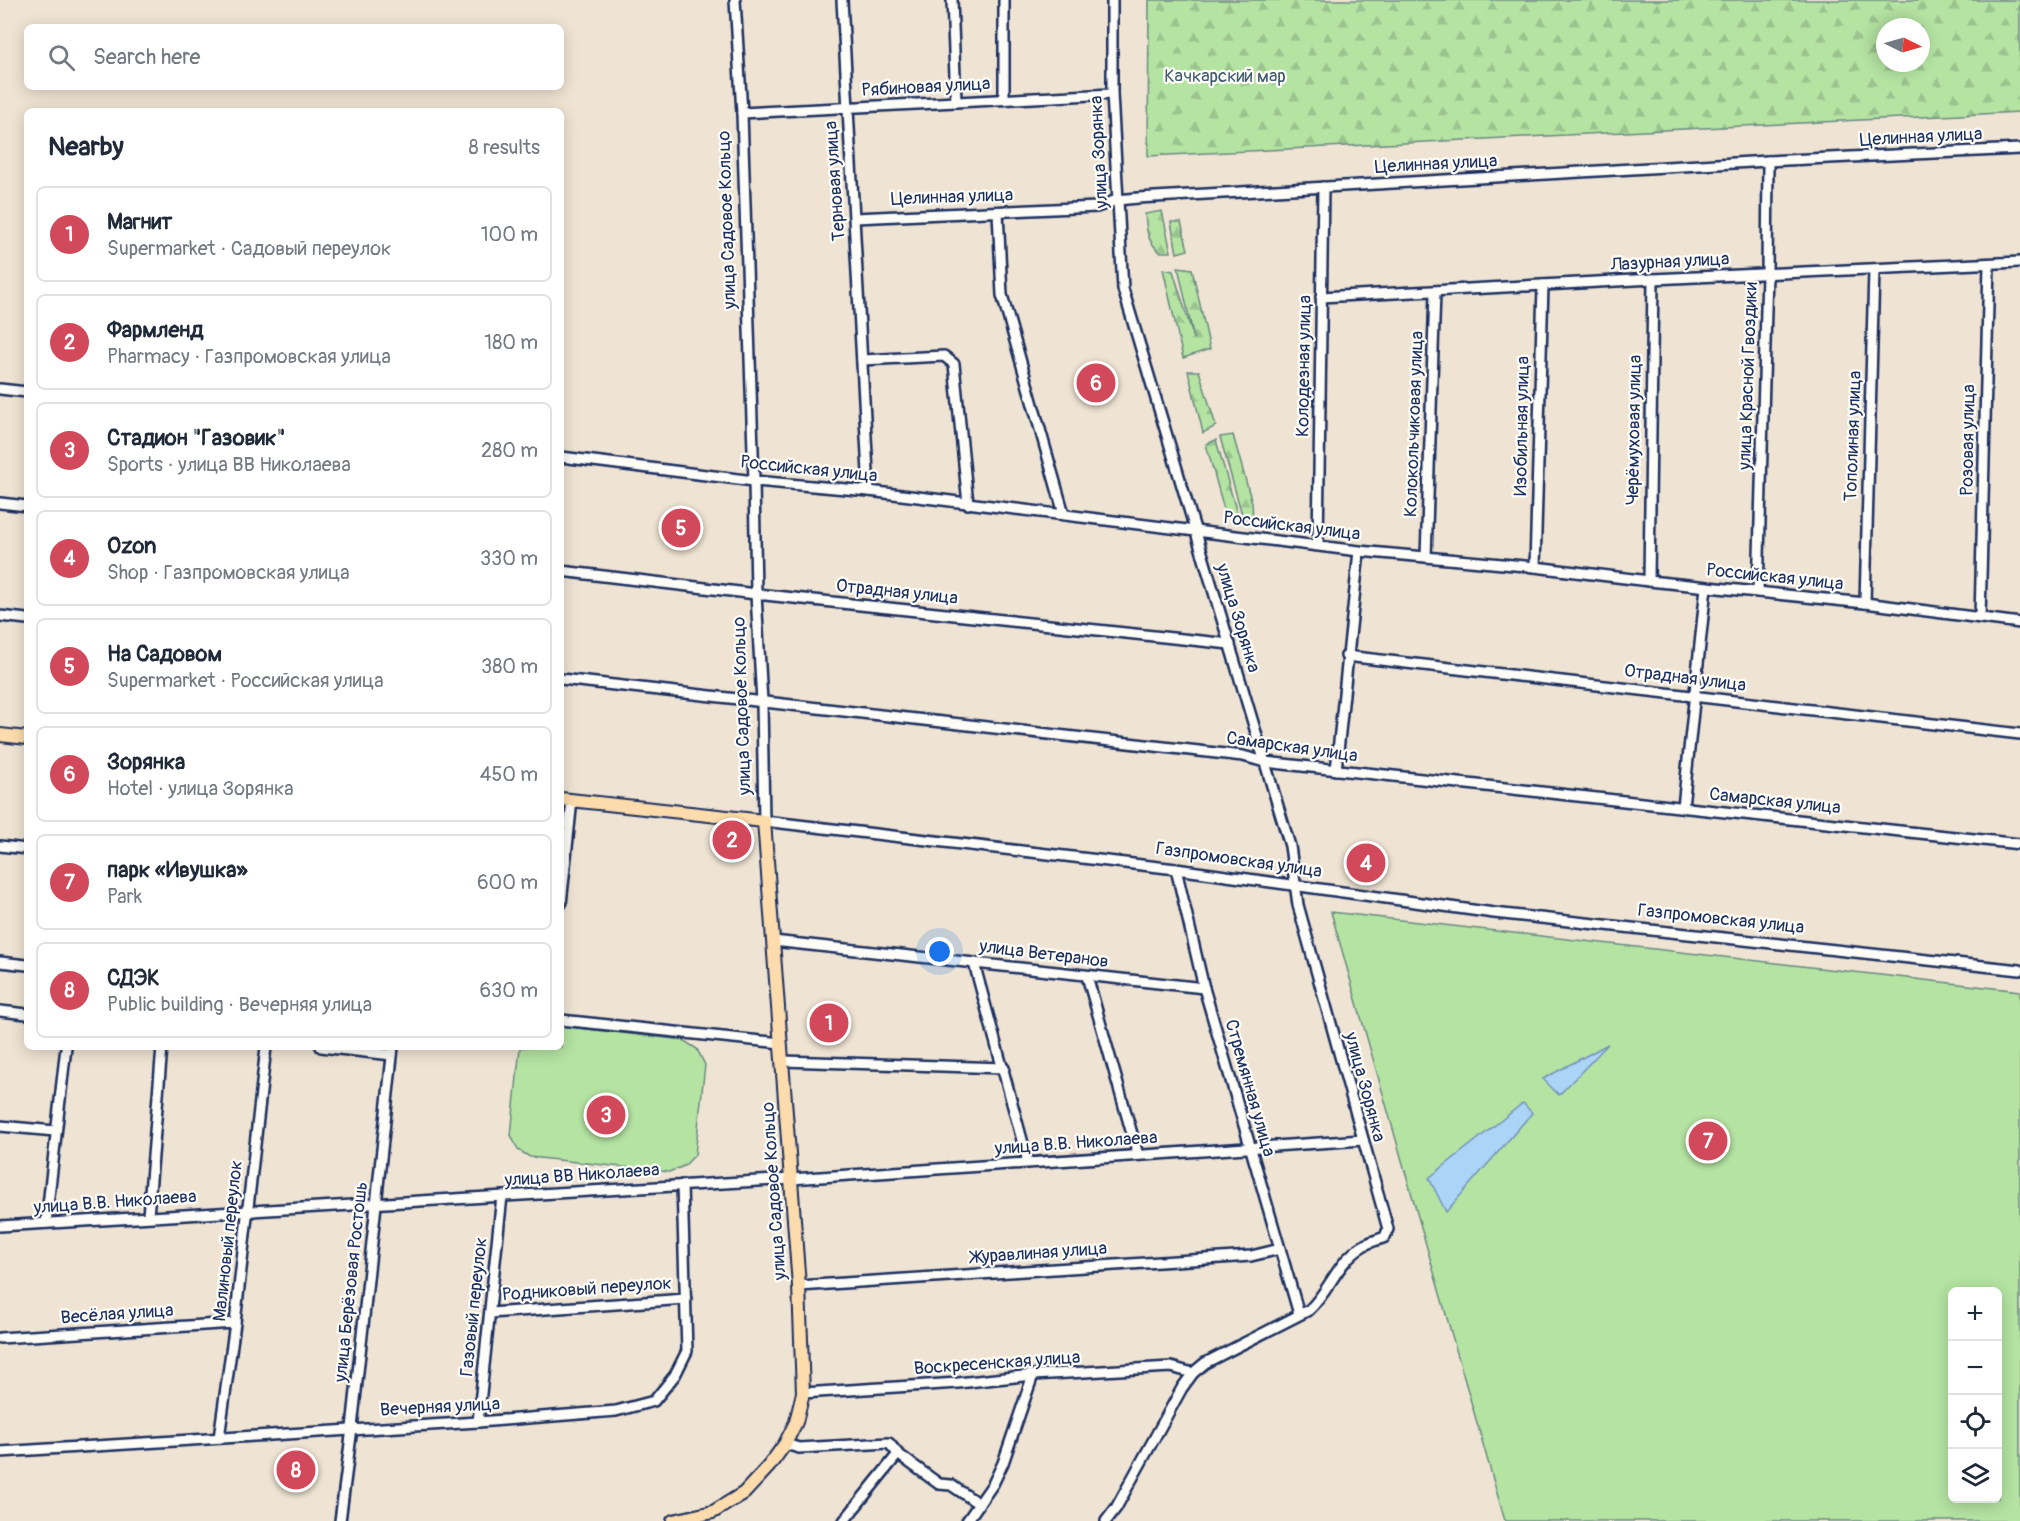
<!DOCTYPE html>
<meta charset="utf-8">
<style>
:root{--surface:#fff;--page:#f2f2f3;--text:#1f2937;--muted:#747a83;--line:#e0e1e3;--accent:#d1495b}
body{margin:0;font-family:Pangolin,sans-serif;background:var(--page);color:var(--text)}
.controls{position:absolute;right:18px;bottom:18px;display:grid;overflow:hidden;border-radius:9px;box-shadow:0 3px 15px #0003}
.controls button{width:54px;height:54px;display:grid;place-items:center;padding:0;border:0;border-bottom:2px solid var(--line);background:var(--surface);color:var(--text);font:30px sans-serif}
.compass{position:absolute;left:1876px;top:18px;width:54px;height:54px;border-radius:50%;background:var(--surface);box-shadow:0 3px 15px #0003;rotate:95deg}
.you{position:absolute;left:940px;top:952px;width:21px;height:21px;margin:-15px;border:4px solid #fff;border-radius:50%;background:#1a73e8;box-shadow:0 0 0 9px #1a73e833}
.badge{display:grid;place-items:center;width:39px;height:39px;border-radius:50%;background:var(--accent);color:#fff;font-size:20px;font-weight:700}
.pin{position:absolute;translate:-50% -50%;border:3px solid #fff;box-shadow:0 2px 6px #0006}
.list{margin:0;padding:0;list-style:none}
h2{display:flex;justify-content:space-between;align-items:center;height:78px;margin:0;padding:0 24px;font-size:26px}
h2 small{font-size:20px;font-weight:400;color:var(--muted)}
.list li{display:grid;grid-template-columns:39px 1fr auto;gap:18px;align-items:center;box-sizing:border-box;height:96px;margin:0 12px 12px;padding:0 12px;border:2px solid var(--line);border-radius:9px}
.list b{display:block;font-size:22px;white-space:nowrap}
.list p{margin:0;font-size:20px;white-space:nowrap;color:var(--muted)}
.list em{font-size:20px;font-style:normal;color:var(--muted)}
.icon{flex:none;width:33px;height:33px;fill:none;stroke:currentColor;stroke-width:2;stroke-linecap:round;stroke-linejoin:round}
.map{position:relative;flex:none;width:2020px;height:1521px;overflow:hidden}
.search{position:absolute;background:var(--surface);box-shadow:0 3px 15px #0003;left:24px;top:24px;width:540px;height:66px;display:flex;align-items:center;gap:15px;box-sizing:border-box;padding:0 21px;border-radius:9px;color:var(--muted);font-size:22px}
.panel{position:absolute;background:var(--surface);box-shadow:0 3px 15px #0003;left:24px;top:108px;width:540px;height:942px;border-radius:9px}
.map>svg:first-child{display:block}
.forest{fill:url(#forest-firs);stroke:#688980;stroke-width:1.5;fill-rule:evenodd}
.green{fill:#b4e3a2;stroke:#688980;stroke-width:1.5;fill-rule:evenodd}
.water{fill:#acd4f7;stroke:#7292ba;stroke-width:1.5}
.lines{fill:none;stroke-linecap:round;stroke-linejoin:round}
.minor-casing{stroke:#1b2f5e;stroke-width:14}
.major-casing{stroke:#1b2f5e;stroke-width:16}
.minor{stroke:#fdfcf7;stroke-width:9}
.major{stroke:#fcdcac;stroke-width:12}
.labels{text-anchor:middle;dominant-baseline:central;stroke-width:4.5;stroke-linejoin:round;paint-order:stroke}
.park-label{font-size:18px;fill:#415c6f;stroke:#fdfcf7}
.street-label{font-size:18px;fill:#1b2f5e;stroke:#fdfcf7}
</style>
<div class="map">
<svg width="2020" height="1521" viewBox="0 0 2020 1521">
<defs>
<pattern id="forest-firs" width="22" height="20" patternUnits="userSpaceOnUse" patternTransform="scale(1.5)"><rect width="22" height="20" fill="#b4e3a2"/><path d="M5 1l3.5 6h-7zM16 11l3.5 6h-7z" fill="#9ac38e"/></pattern>
</defs>
<rect width="100%" height="100%" fill="#efe4d3"/>
<filter id="ink" filterUnits="userSpaceOnUse"><feTurbulence type="fractalNoise" baseFrequency=".0167" numOctaves="2"/><feDisplacementMap in="SourceGraphic" scale="12" xChannelSelector="R" yChannelSelector="G"/><feConvolveMatrix kernelMatrix="1 2 1 2 8 2 1 2 1" color-interpolation-filters="sRGB"/></filter>
<g filter="url(#ink)">
<g class="forest">
<path d="M1149,0H2020V112L1148,156ZM1885,27H1921V63H1885Z"/>
<path d="M1162,211L1171,252H1160C1146,240 1147,231 1145,214Z"/>
<polygon points="1171,222 1181,222 1188,250 1177,253"/>
<polygon points="1178,267 1192,269 1210,349 1183,358 1163,269 1173,271 1194,339"/>
<polygon points="1188,371 1199,371 1216,426 1203,433"/>
<polygon points="1233,435 1252,503 1253,519 1243,518 1220,437"/>
<polygon points="1216,440 1238,517 1231,519 1225,513 1206,444"/>
</g>
<g class="green">
<path d="M1331,912L2020,991V1521H1505ZM1952,1292H1998V1498H1952Z"/>
<polygon points="561,1026 683,1040 697,1049 705,1065 695,1155 684,1166 669,1172 530,1157 518,1150 511,1135 520,1047 561,1047"/>
</g>
<g class="water">
<polygon points="1608,1044 1559,1095 1543,1079"/>
<polygon points="1523,1103 1532,1113 1446,1212 1429,1178"/>
</g>
<g class="lines">
<g class="minor-casing">
<g id="minor">
<polyline points="735,0 742,113 754,481 756,594 762,702 764,821 1176,869 1494,913 2020,970"/>
<polyline points="842,0 869,491"/>
<polyline points="952,0 956,102"/>
<polyline points="1004,0 1004,99"/>
<polyline points="742,113 1112,94"/>
<polyline points="998,212 1002,295 1064,514"/>
<polyline points="855,218 1097,207 1117,200 1138,198 1768,161 2020,149"/>
<polyline points="1321,297 1653,279 2020,262"/>
<polyline points="862,360 944,356 954,364 968,504"/>
<polyline points="0,389 27,392"/>
<polyline points="561,457 754,481 869,491 1359,551 1535,567 1649,581 1865,603 2020,623"/>
<polyline points="0,503 27,506"/>
<polyline points="1318,545 1323,187"/>
<polyline points="1426,557 1435,292"/>
<polyline points="1535,567 1543,285"/>
<polyline points="561,571 756,594 1230,644"/>
<polyline points="1649,581 1653,279"/>
<polyline points="1758,592 1767,274 1768,161"/>
<polyline points="1865,603 1874,270"/>
<polyline points="0,616 27,619"/>
<polyline points="1980,618 1989,264"/>
<polyline points="1346,656 2020,734"/>
<polyline points="561,679 1243,756 1265,762 2020,844"/>
<polyline points="1336,770 1359,551"/>
<polyline points="1683,807 1706,587"/>
<polyline points="0,846 27,849"/>
<polyline points="1176,869 1204,988 1299,1314"/>
<polyline points="561,904 572,800"/>
<polyline points="773,941 1204,988"/>
<polyline points="0,962 27,965"/>
<polyline points="974,963 1028,1162"/>
<polyline points="1087,976 1138,1155"/>
<polyline points="0,1011 27,1014"/>
<polyline points="561,1020 781,1043"/>
<polyline points="321,1047 392,1055"/>
<polyline points="783,1061 1004,1068"/>
<polyline points="0,1126 55,1131"/>
<polyline points="148,1216 162,1047"/>
<polyline points="46,1223 66,1047"/>
<polyline points="0,1226 791,1179 1363,1140"/>
<polyline points="799,1286 1251,1256 1280,1249"/>
<polyline points="490,1313 686,1299"/>
<polyline points="0,1338 235,1323"/>
<polyline points="803,1393 958,1383 1033,1375 1171,1367 1193,1373"/>
<polyline points="478,1422 502,1196"/>
<polyline points="219,1438 235,1323 266,1047"/>
<polyline points="785,1444 799,1448 889,1443 898,1454 844,1521"/>
<polyline points="0,1452 478,1422 616,1411 654,1401 675,1375 687,1351 682,1185"/>
<polyline points="898,1454 939,1484 951,1485 979,1504"/>
<polyline points="340,1521 352,1428 393,1047"/>
<polyline points="967,1521 993,1484 1003,1463 1033,1375"/>
<path d="M1106,1521L1116,1508L1182,1388L1193,1373L1205,1363L1309,1310C1329,1292 1338,1260 1363,1246C1369,1242 1378,1240 1385,1237L1388,1229L1298,905L1290,846L1123,289L1112,94V0"/>
</g>
</g>
<g class="major-casing">
<g id="major">
<polyline points="0,735 27,738"/>
<polyline points="561,799 764,821 799,1286 803,1393 796,1422 785,1444 769,1466 744,1493 713,1512 673,1521"/>
</g>
</g>
<use href="#minor" class="minor"/>
<use href="#major" class="major"/>
</g>
</g>
<g class="labels">
<g class="park-label">
<text x="1225" y="76">Качкарский мар</text>
</g>
<g class="street-label">
<text transform="translate(926 87) rotate(-3)">Рябиновая улица</text>
<text transform="translate(1921 137) rotate(-3)">Целинная улица</text>
<text transform="translate(1099 152) rotate(-93)">улица Зорянка</text>
<text transform="translate(1436 164) rotate(-3)">Целинная улица</text>
<text transform="translate(835 181) rotate(-94)">Терновая улица</text>
<text transform="translate(952 197) rotate(-2)">Целинная улица</text>
<text transform="translate(727 220) rotate(-92)">улица Садовое Кольцо</text>
<text transform="translate(1670 262) rotate(-3)">Лазурная улица</text>
<text transform="translate(1304 366) rotate(-89)">Колодезная улица</text>
<text transform="translate(1748 376) rotate(-88)">улица Красной Гвоздики</text>
<text transform="translate(1414 424) rotate(-88)">Колокольчиковая улица</text>
<text transform="translate(1522 426) rotate(-89)">Изобильная улица</text>
<text transform="translate(1634 430) rotate(-89)">Черёмуховая улица</text>
<text transform="translate(1853 436) rotate(-88)">Тополиная улица</text>
<text transform="translate(1968 440) rotate(-89)">Розовая улица</text>
<text transform="translate(809 469) rotate(6)">Российская улица</text>
<text transform="translate(1292 526) rotate(7)">Российская улица</text>
<text transform="translate(1775 577) rotate(6)">Российская улица</text>
<text transform="translate(897 592) rotate(6)">Отрадная улица</text>
<text transform="translate(1238 618) rotate(73)">улица Зорянка</text>
<text transform="translate(1685 678) rotate(7)">Отрадная улица</text>
<text transform="translate(742 706) rotate(-92)">улица Садовое Кольцо</text>
<text transform="translate(1292 747) rotate(8)">Самарская улица</text>
<text transform="translate(1775 801) rotate(6)">Самарская улица</text>
<text transform="translate(1239 860) rotate(8)">Газпромовская улица</text>
<text transform="translate(1721 919) rotate(6)">Газпромовская улица</text>
<text transform="translate(1044 954) rotate(7)">улица Ветеранов</text>
<text transform="translate(1365 1087) rotate(75)">улица Зорянка</text>
<text transform="translate(1250 1088) rotate(74)">Стремянная улица</text>
<text transform="translate(1076 1143) rotate(-4)">улица В.В. Николаева</text>
<text transform="translate(582 1175) rotate(-4)">улица ВВ Николаева</text>
<text transform="translate(774 1191) rotate(-94)">улица Садовое Кольцо</text>
<text transform="translate(115 1202) rotate(-4)">улица В.В. Николаева</text>
<text transform="translate(228 1241) rotate(-84)">Малиновый переулок</text>
<text transform="translate(1039 1253) rotate(-4)">Журавлиная улица</text>
<text transform="translate(351 1282) rotate(-84)">улица Берёзовая Ростошь</text>
<text transform="translate(587 1289) rotate(-4)">Родниковый переулок</text>
<text transform="translate(474 1307) rotate(-84)">Газовый переулок</text>
<text transform="translate(117 1314) rotate(-4)">Весёлая улица</text>
<text transform="translate(997 1363) rotate(-4)">Воскресенская улица</text>
<text transform="translate(440 1407) rotate(-3)">Вечерняя улица</text>
</g>
</g>
</svg>
<div class="controls">
<button>+</button>
<button>−</button>
<button><svg class="icon" aria-label="locate" viewBox="0 0 24 24"><circle cx="12" cy="12" r="6"/><path d="M12 2v4M12 18v4M2 12h4M18 12h4"/></svg></button>
<button><svg class="icon" aria-label="layers" viewBox="0 0 24 24"><path d="M12 4l9 5-9 5-9-5zM3 14l9 5 9-5"/></svg></button>
</div>
<svg class="compass" viewBox="-18 -18 36 36"><path d="M0-13l5 13h-10z" fill="#e53935"/><path d="M0 13l5-13h-10z" fill="#747a83"/></svg>
<div class="you"></div>
<div class="pin badge" style="left:829px;top:1023px">1</div>
<div class="pin badge" style="left:732px;top:840px">2</div>
<div class="pin badge" style="left:606px;top:1115px">3</div>
<div class="pin badge" style="left:1366px;top:863px">4</div>
<div class="pin badge" style="left:681px;top:528px">5</div>
<div class="pin badge" style="left:1096px;top:383px">6</div>
<div class="pin badge" style="left:1708px;top:1141px">7</div>
<div class="pin badge" style="left:296px;top:1470px">8</div>
<div class="search"><svg class="icon" aria-label="search" viewBox="0 0 24 24"><circle cx="10" cy="10" r="6"/><path d="M15 15l6 6"/></svg>Search here</div>
<section class="panel">
<h2>Nearby<small>8 results</small></h2>
<ul class="list">
<li><span class="badge">1</span><div><b>Магнит</b><p>Supermarket · Садовый переулок</p></div><em>100 m</em></li>
<li><span class="badge">2</span><div><b>Фармленд</b><p>Pharmacy · Газпромовская улица</p></div><em>180 m</em></li>
<li><span class="badge">3</span><div><b>Стадион &quot;Газовик&quot;</b><p>Sports · улица ВВ Николаева</p></div><em>280 m</em></li>
<li><span class="badge">4</span><div><b>Ozon</b><p>Shop · Газпромовская улица</p></div><em>330 m</em></li>
<li><span class="badge">5</span><div><b>На Садовом</b><p>Supermarket · Российская улица</p></div><em>380 m</em></li>
<li><span class="badge">6</span><div><b>Зорянка</b><p>Hotel · улица Зорянка</p></div><em>450 m</em></li>
<li><span class="badge">7</span><div><b>парк «Ивушка»</b><p>Park</p></div><em>600 m</em></li>
<li><span class="badge">8</span><div><b>СДЭК</b><p>Public building · Вечерняя улица</p></div><em>630 m</em></li>
</ul>
</section>
</div>
